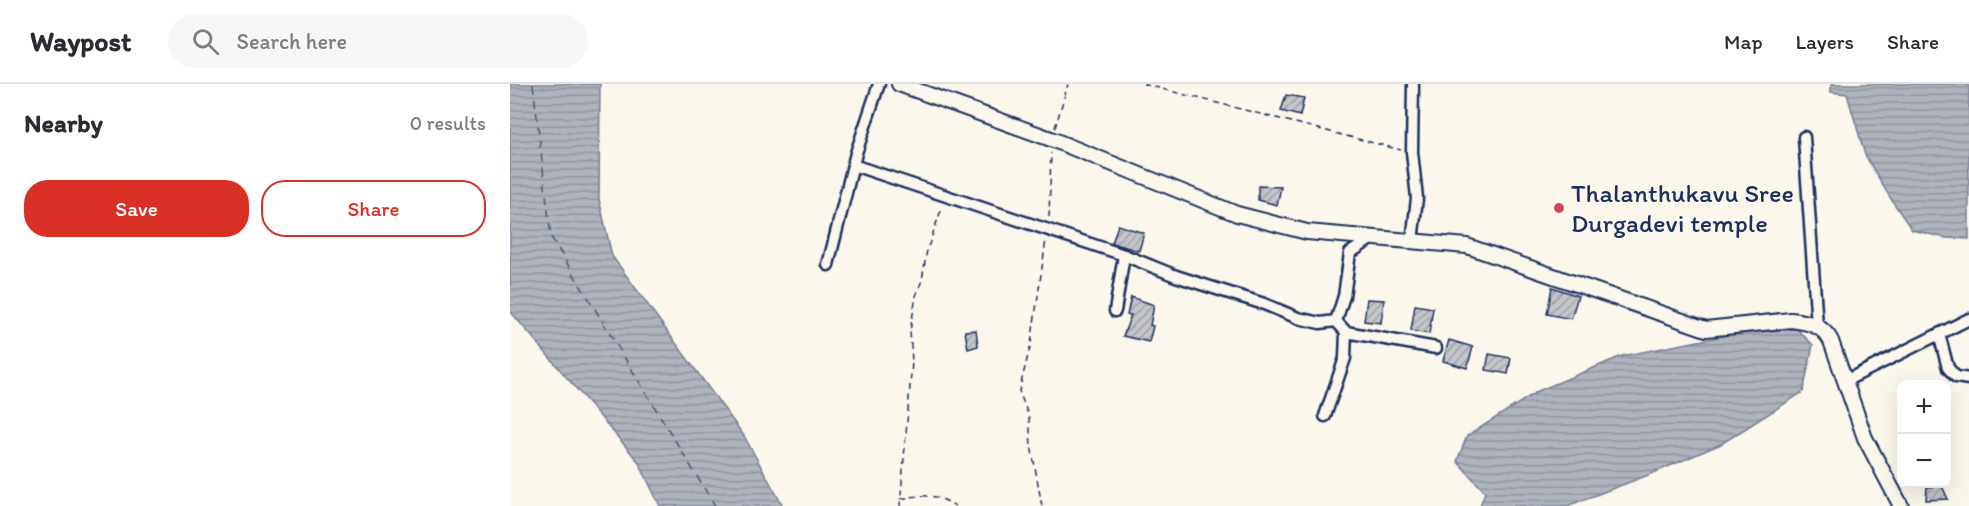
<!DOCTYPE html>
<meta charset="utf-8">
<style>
:root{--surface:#fff;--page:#f7f7f7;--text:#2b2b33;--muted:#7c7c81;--line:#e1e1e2;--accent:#d93025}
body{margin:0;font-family:Itim,sans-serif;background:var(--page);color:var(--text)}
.controls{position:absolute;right:18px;bottom:18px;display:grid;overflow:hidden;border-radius:12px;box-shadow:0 6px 24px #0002}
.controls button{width:54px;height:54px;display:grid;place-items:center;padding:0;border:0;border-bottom:2px solid var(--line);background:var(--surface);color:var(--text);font:30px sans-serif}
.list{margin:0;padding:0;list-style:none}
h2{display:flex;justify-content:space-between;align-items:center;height:78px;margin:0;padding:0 24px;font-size:26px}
h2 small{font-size:20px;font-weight:400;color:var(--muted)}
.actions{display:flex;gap:12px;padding:18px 24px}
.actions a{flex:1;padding:14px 0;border:2px solid var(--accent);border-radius:24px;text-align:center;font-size:21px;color:var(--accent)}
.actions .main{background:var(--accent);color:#fff}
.icon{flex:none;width:33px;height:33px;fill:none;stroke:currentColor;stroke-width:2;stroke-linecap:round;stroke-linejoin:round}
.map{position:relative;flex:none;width:1459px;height:422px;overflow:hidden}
header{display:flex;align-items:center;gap:36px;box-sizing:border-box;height:84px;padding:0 30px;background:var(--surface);border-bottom:2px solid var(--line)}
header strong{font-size:28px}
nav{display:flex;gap:33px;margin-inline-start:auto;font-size:21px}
.search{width:420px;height:54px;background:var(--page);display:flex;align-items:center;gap:15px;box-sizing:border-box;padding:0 21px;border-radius:33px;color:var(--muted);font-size:22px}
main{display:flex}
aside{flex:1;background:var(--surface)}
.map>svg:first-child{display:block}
.water{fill:url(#water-rules);stroke:#747e96;stroke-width:1.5}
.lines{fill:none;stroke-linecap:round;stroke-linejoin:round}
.ferry{stroke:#47577a;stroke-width:1.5;stroke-dasharray:8 6;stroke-linecap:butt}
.building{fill:url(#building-hatch);stroke:#1b2f5e;stroke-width:1.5}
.minor-casing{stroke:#1b2f5e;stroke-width:15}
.major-casing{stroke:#1b2f5e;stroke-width:18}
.path{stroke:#1b2f5e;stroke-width:1.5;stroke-dasharray:6 4.5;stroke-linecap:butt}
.minor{stroke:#fbf7ec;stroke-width:10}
.major{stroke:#fbf7ec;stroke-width:14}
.poi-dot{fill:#d1495b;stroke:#fbf7ec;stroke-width:2}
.labels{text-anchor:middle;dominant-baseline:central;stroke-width:6;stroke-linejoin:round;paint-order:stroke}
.poi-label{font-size:26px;fill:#1b2f5e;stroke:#fbf7ec;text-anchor:start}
</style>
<header>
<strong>Waypost</strong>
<div class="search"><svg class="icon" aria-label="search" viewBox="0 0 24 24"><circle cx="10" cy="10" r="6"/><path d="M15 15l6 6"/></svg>Search here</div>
<nav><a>Map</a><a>Layers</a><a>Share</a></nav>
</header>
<main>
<aside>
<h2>Nearby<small>0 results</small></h2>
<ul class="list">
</ul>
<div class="actions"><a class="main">Save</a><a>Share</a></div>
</aside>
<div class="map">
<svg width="1459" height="422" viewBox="0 0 1459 422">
<defs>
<pattern id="water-rules" width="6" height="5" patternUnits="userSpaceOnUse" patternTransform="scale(1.5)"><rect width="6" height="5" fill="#afb3bb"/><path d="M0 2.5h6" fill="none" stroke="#8e929b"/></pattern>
<pattern id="building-hatch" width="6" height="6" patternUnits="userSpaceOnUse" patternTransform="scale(1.5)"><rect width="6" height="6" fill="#c3c5c9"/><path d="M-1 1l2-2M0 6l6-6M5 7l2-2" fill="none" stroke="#9ea0a6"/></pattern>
</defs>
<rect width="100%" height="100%" fill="#fbf7ec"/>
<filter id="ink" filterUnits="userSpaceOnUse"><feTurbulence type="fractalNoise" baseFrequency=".0167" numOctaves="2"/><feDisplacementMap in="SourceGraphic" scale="12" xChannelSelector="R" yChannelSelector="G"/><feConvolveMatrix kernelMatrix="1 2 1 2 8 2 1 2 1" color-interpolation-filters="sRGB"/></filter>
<g filter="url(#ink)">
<g class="water">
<polygon points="0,0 90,0 89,115 102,172 234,352 273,422 150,422 128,377 0,227"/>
<polygon points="1321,0 1459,0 1459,155 1436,154 1402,146 1381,115 1355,71 1337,10 1321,8"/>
<polygon points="1287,245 1303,261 1293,308 1211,360 1141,390 1057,422 970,422 975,408 947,377 957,352 1028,307 1112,272 1224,250"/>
</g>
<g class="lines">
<polyline class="ferry" points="23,0 41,153 205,422"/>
</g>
<g class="building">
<polygon points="776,11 794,14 790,32 771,27"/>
<polygon points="748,102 771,103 767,121 748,116"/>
<polygon points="608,141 634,149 629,167 602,159"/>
<polygon points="1042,203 1068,212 1061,235 1037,230"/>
<polygon points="621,213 644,221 640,241 643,242 639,258 613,252 621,231 617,231"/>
<polygon points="857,215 874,216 871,239 854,237"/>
<polygon points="905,221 923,224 919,250 901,247"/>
<polygon points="466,246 468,262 458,265 455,247"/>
<polygon points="939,256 963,263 957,284 933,277"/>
<polygon points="979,270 1001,274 998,290 976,286"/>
<polygon points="1432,402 1438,415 1416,416 1417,403"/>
</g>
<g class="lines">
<g class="minor-casing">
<g id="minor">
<polyline points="1294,53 1307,242"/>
<polyline points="343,81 614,171 666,192 754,220 788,234 810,239 826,237 834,212 840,169 862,154"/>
<polyline points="902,158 907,114 902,68 903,0"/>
<polyline points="318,181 346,69 369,0"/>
<polyline points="605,227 614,171"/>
<polyline points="826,237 836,248 926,264"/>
<polyline points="1429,250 1438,284 1446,293 1459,295"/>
<polyline points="1335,297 1459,235"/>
<polyline points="815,332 835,274 836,248"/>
</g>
</g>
<g class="major-casing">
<path id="major" d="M389,0L541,55L727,130L797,148L957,162L1196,245L1281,236C1298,238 1313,241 1321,257L1355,354L1391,422"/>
</g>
<g class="path">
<polyline points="633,0 891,66"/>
<polyline points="545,44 558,0"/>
<polyline points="539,133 541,69"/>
<path d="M391,415C412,410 427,410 445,422"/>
<polyline points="390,422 402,278 400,247 406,212 412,196 417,166 430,129 434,124"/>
<polyline points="532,422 521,361 519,333 509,307 521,260 536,156"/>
</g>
<use href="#minor" class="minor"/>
<use href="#major" class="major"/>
</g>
</g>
<circle class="poi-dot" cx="1049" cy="124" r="6"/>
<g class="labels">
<g class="poi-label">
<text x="1061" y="109">Thalanthukavu Sree<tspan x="1061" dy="30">Durgadevi temple</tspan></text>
</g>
</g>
</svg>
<div class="controls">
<button>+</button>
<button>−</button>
</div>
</div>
</main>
